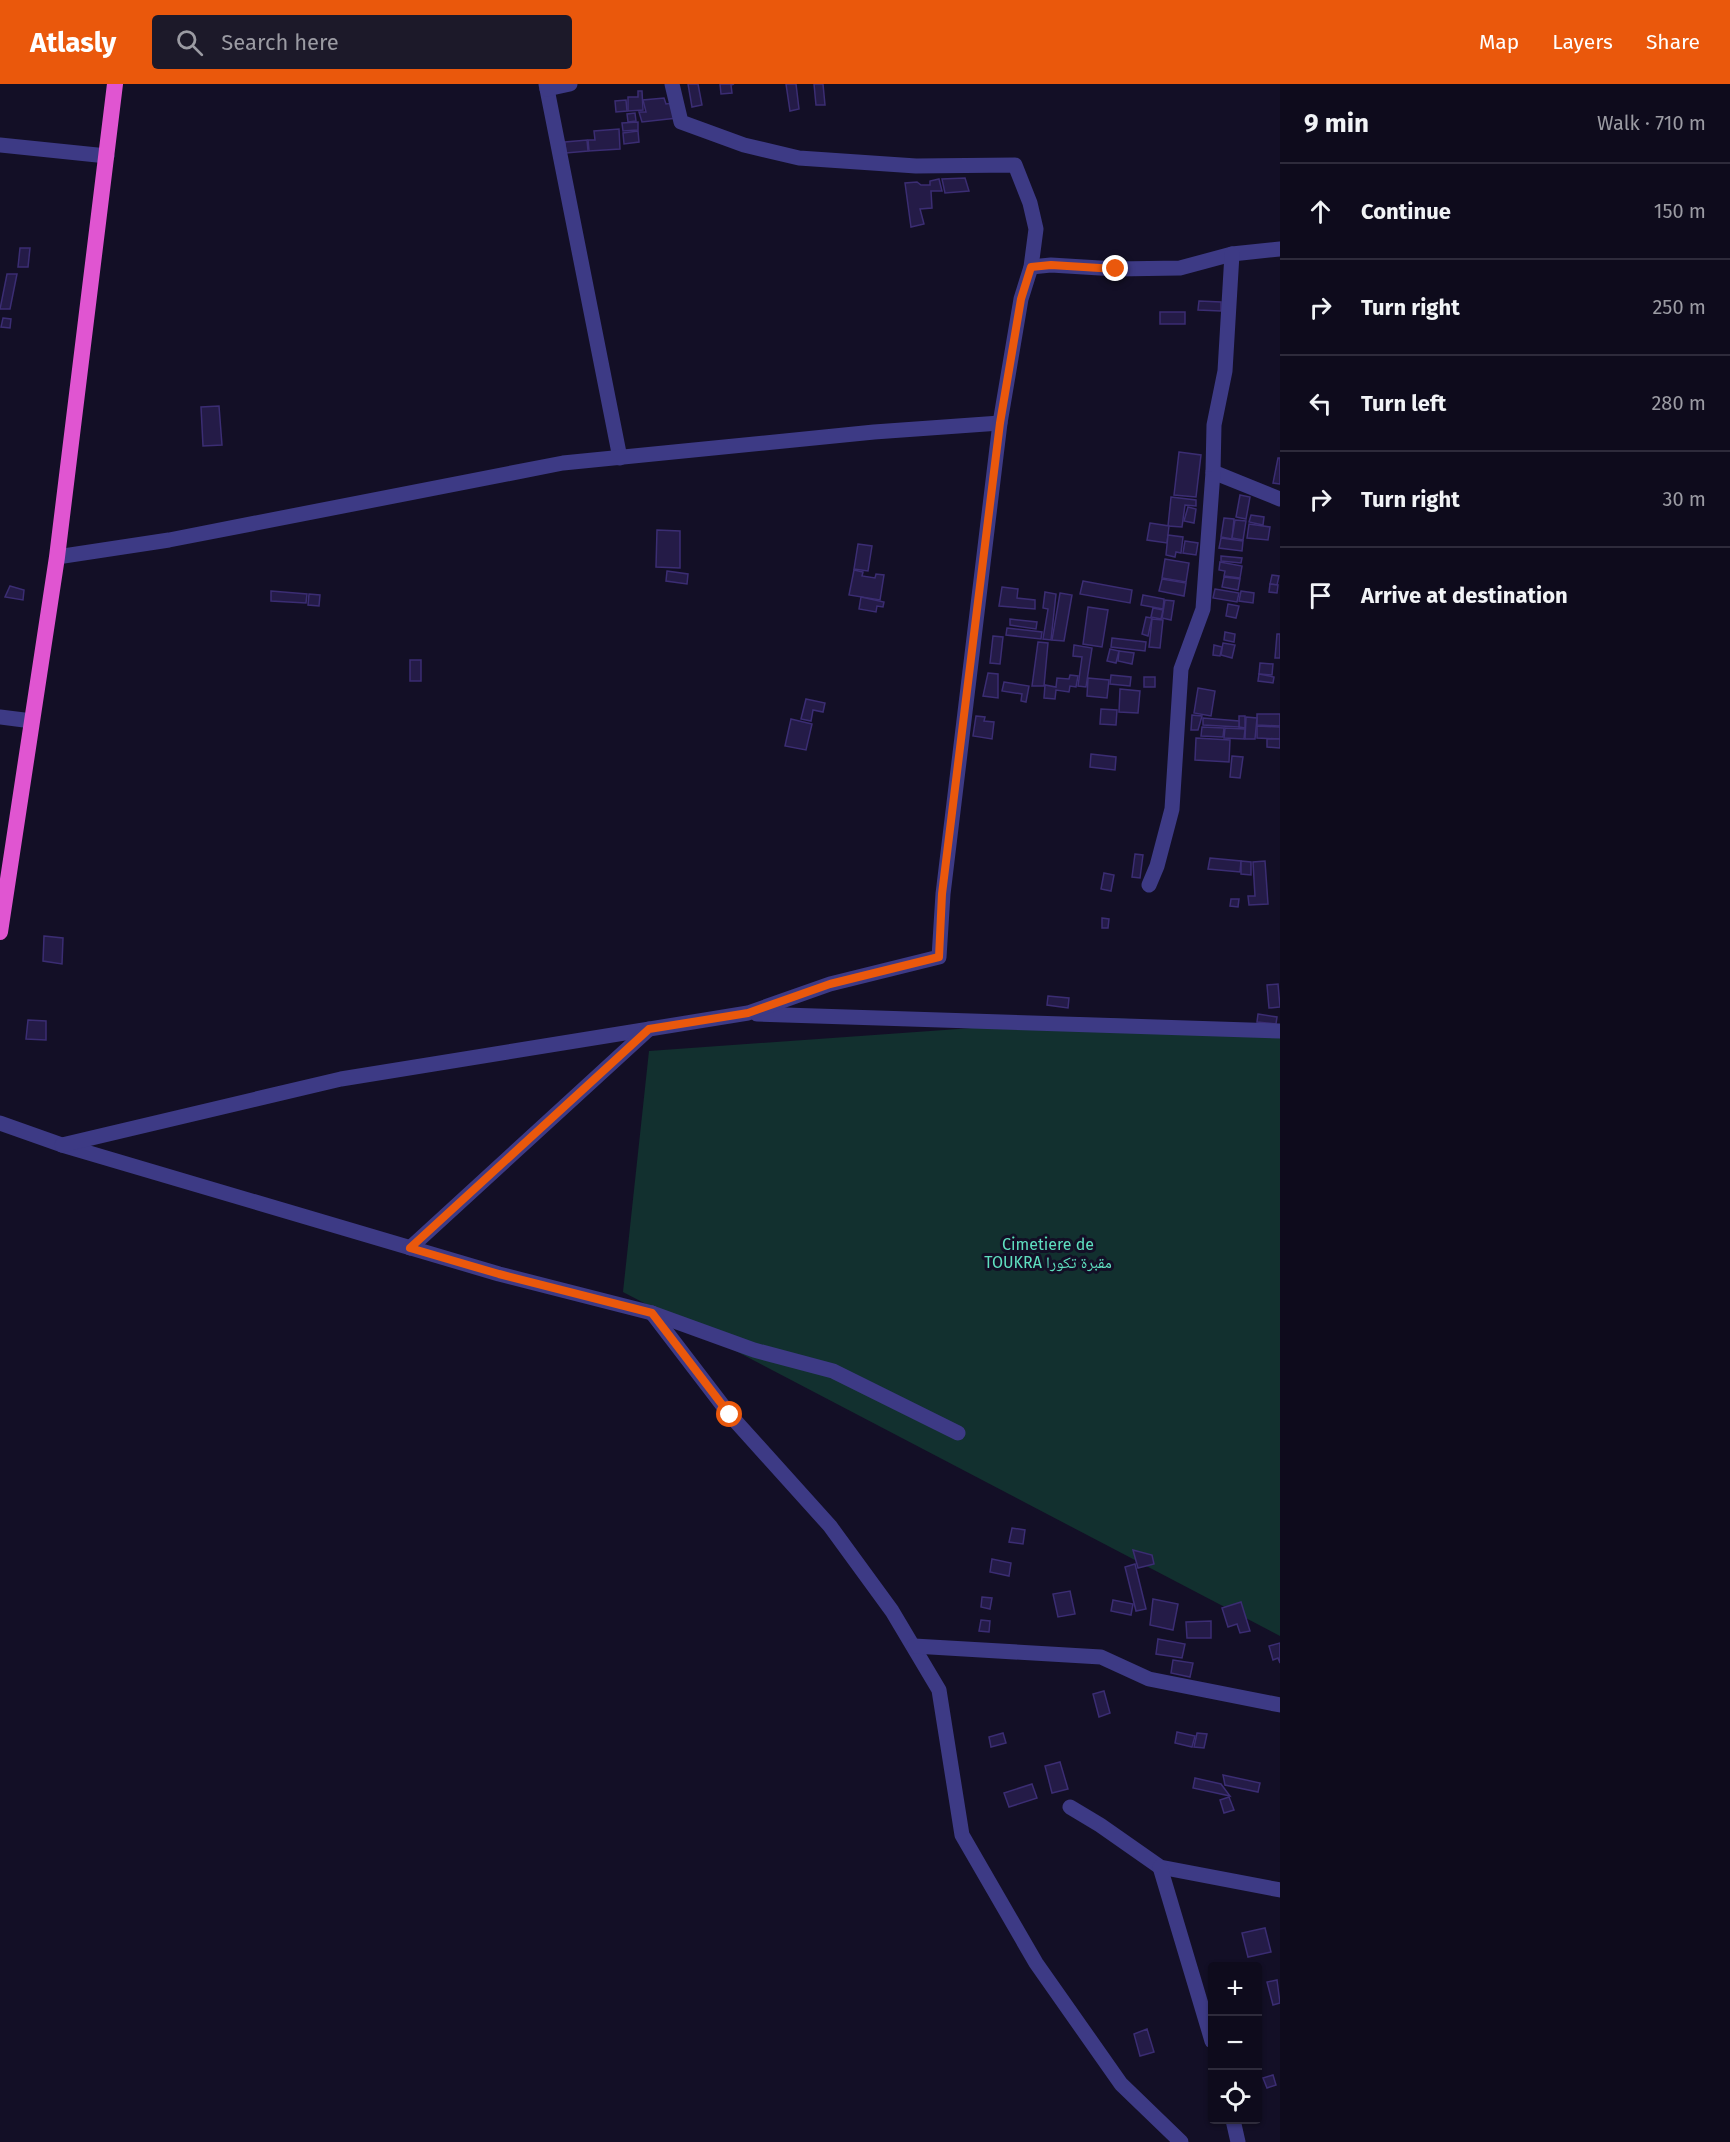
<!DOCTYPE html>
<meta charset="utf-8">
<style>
:root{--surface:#0e0b1c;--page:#1c1929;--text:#f1f3f6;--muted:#9b9ba3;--line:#2e2b3b;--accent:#ea580c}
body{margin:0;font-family:"Fira Sans","Noto Naskh Arabic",sans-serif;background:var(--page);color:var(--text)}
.controls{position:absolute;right:18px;bottom:18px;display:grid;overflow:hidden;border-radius:6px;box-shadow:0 2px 4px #0004}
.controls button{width:54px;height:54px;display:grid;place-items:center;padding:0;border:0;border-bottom:2px solid var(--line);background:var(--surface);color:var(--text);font:30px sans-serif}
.stop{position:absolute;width:18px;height:18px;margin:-14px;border:4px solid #ea580c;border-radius:50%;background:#fff}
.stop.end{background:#ea580c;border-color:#fff;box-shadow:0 2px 6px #0008}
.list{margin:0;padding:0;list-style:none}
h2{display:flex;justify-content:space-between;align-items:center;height:78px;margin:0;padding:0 24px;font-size:26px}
h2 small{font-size:20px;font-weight:400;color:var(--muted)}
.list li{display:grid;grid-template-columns:39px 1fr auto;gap:18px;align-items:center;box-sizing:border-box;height:96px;padding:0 24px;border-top:2px solid var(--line)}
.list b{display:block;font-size:22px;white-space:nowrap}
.list em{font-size:20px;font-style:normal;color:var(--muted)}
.icon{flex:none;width:33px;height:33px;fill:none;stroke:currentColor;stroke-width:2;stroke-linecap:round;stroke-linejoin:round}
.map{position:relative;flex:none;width:1280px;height:2058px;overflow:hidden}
header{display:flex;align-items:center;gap:36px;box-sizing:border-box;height:84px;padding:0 30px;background:var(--accent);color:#fff}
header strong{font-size:28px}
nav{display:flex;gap:33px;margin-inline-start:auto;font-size:21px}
.search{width:420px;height:54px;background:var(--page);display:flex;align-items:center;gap:15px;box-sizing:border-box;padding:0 21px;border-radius:6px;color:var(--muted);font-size:22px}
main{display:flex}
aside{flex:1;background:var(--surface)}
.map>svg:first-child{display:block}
.green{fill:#12302f}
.building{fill:#241b47;stroke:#3b2d73;stroke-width:1.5}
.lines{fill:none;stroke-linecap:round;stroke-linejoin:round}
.minor{stroke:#3d3a85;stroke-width:15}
.trunk{stroke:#e055d1;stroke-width:16}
.route{stroke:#ea580c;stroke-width:8}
.labels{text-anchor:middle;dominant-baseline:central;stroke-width:6;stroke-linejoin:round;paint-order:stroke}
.park-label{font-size:16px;fill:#5fe0c0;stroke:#130f26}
</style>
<header>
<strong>Atlasly</strong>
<div class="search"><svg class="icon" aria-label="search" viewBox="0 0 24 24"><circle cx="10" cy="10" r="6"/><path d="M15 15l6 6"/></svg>Search here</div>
<nav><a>Map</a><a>Layers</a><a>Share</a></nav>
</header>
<main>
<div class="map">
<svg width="1280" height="2058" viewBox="0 0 1280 2058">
<rect width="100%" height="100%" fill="#130f26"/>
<polygon class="green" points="1113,934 1280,944 1280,1552 623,1208 649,967"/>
<g class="building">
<polygon points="688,0 698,0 702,21 692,23"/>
<polygon points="720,0 734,0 731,1 732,9 721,10"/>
<polygon points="786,0 796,0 799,25 790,27"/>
<polygon points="814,0 823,0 825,21 816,21"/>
<polygon points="638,7 642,7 643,26 628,27 628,13 638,13"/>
<polygon points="664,14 666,20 674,19 677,34 642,38 639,28 646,28 643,16"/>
<polygon points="626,16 627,27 616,28 615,17"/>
<polygon points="635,29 636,37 628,38 627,30"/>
<polygon points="638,38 638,46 623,47 622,39"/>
<polygon points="619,45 620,65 589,67 588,56 595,56 594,47"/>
<polygon points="638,47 639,58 624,60 623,49"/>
<polygon points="587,56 588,67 566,69 565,58"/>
<polygon points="965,94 969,107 945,109 942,95"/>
<polygon points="939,95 942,107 931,107 932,124 920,125 924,140 911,143 905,99 917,98 921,101 930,101 930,97"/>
<polygon points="20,164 30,164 28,183 18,183"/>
<polygon points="7,190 17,190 10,225 0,225"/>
<polygon points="1199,217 1221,218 1221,227 1198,226"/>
<rect x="1160" y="228" width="25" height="12"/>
<polygon points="3,234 11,235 10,244 1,243"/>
<polygon points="219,322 222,361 203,362 201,323"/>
<polygon points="1179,368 1201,371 1196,413 1174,411"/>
<polygon points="1278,374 1280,374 1280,400 1273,399"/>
<polygon points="1240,411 1250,413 1246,435 1236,433"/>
<polygon points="1171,413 1196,416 1196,422 1185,421 1182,443 1168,442"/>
<polygon points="1188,423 1196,425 1194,439 1184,437"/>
<polygon points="1251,431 1264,433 1263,441 1249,438"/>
<polygon points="1224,434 1234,435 1232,455 1221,453"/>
<polygon points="1235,436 1246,437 1243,456 1232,454"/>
<polygon points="1150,439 1169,442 1167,459 1147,456"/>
<polygon points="1249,440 1270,443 1268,456 1247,454"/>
<polygon points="657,446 680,447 680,484 656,483"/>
<polygon points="1168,451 1183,453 1181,469 1176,468 1175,473 1166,471"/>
<polygon points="1221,454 1243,457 1242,467 1219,464"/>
<polygon points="1185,457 1198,459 1196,471 1183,469"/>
<polygon points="858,460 872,462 868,487 854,485"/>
<polygon points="1221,472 1242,474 1241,479 1221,477"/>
<polygon points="1165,475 1189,479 1186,498 1162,494"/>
<polygon points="1220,478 1242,482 1240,494 1224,492 1225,487 1219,486"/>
<polygon points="854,486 863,488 862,492 875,494 876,490 884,491 880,516 849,511"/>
<polygon points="667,487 688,490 687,500 666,497"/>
<polygon points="1272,491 1279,492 1277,501 1270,500"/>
<polygon points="1224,493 1240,495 1238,506 1222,503"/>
<polygon points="1162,495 1186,499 1184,512 1159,507"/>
<polygon points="1083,497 1132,506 1130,519 1080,510"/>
<polygon points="1270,500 1278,501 1277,509 1269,508"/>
<polygon points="10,502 24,506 23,516 5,513"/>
<polygon points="1002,503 1018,505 1017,514 1035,516 1035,525 999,522"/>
<polygon points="1215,505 1239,509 1237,518 1213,514"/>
<polygon points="271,507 307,510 306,519 271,517"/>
<polygon points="1241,507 1254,509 1253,519 1239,517"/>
<polygon points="1045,508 1056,510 1051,556 1043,555 1048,525 1043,524"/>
<polygon points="1060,509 1072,511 1064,557 1052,556"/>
<polygon points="309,510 320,511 319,522 308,521"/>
<polygon points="1143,511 1164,515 1163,525 1141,521"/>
<polygon points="861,513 884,518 883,523 877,522 876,528 859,525"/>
<polygon points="1165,516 1174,517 1171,536 1162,534"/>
<polygon points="1228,520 1239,522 1236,534 1226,532"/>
<polygon points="1088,523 1108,526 1102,563 1083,560"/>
<polygon points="1153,524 1163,526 1161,535 1151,533"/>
<polygon points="1146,533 1152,534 1148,552 1142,550"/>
<polygon points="1010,535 1037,538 1036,545 1010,541"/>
<polygon points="1152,535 1163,536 1160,564 1149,563"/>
<polygon points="1007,544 1042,548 1041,555 1006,551"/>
<polygon points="1225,548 1235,550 1234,558 1224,556"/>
<polygon points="1277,550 1280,550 1280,574 1275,574"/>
<polygon points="993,552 1003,553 1000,580 990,579"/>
<polygon points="1112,554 1146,558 1145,567 1111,563"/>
<polygon points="1038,558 1048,559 1044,602 1032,602"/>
<polygon points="1223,559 1235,561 1232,574 1221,571"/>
<polygon points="1074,561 1092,564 1086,603 1078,602 1082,573 1073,572"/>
<polygon points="1214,561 1222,563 1220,572 1213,571"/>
<polygon points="1110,565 1119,567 1116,579 1107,577"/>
<polygon points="1119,567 1134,569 1132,580 1118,577"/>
<rect x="410" y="576" width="11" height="21"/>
<polygon points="1260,579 1273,580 1272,591 1259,590"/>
<polygon points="988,589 998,590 998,614 983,612"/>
<polygon points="1259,590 1274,593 1273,599 1258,597"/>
<polygon points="1070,591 1078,592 1076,603 1070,602 1069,608 1056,606 1055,615 1044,614 1045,601 1056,603 1057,594 1069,595"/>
<polygon points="1111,591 1131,593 1130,602 1110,600"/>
<rect x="1144" y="593" width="11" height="10"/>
<polygon points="1088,594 1109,596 1107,614 1087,612"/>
<polygon points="1004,598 1029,602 1026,618 1021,617 1022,610 1002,607"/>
<polygon points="1198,604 1215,607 1211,632 1194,629"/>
<polygon points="1120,605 1140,607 1138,629 1119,628"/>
<polygon points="806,615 825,619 823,628 813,626 811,637 801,635"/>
<polygon points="1101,625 1117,626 1116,641 1100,640"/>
<polygon points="1257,630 1280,630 1280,642 1257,641"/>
<polygon points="1192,631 1202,632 1198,646 1191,646"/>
<polygon points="976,632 985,633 984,637 994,638 992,655 973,652"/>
<polygon points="1239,632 1245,632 1245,644 1239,643"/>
<polygon points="1246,633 1257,634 1255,655 1245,655"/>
<polygon points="1203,634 1239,637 1239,643 1203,641"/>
<polygon points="791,635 812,640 806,666 785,662"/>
<polygon points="1257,642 1280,643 1280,655 1257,654"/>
<polygon points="1202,643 1224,644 1223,653 1201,652"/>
<polygon points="1225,644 1245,645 1244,655 1224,654"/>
<polygon points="1196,654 1230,656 1229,678 1195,676"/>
<polygon points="1267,655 1280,655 1280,664 1267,663"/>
<polygon points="1091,670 1116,673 1115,686 1090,683"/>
<polygon points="1232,672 1243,673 1240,694 1230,693"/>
<polygon points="1135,770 1143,771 1140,794 1132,793"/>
<polygon points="1210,774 1241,777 1240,788 1208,785"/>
<polygon points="1241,777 1251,778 1251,791 1241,790"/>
<polygon points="1265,777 1268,820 1249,821 1248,812 1255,812 1253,778"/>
<polygon points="1104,789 1114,791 1111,807 1101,805"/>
<polygon points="1231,815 1239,815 1238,823 1230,822"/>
<polygon points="1102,834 1109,835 1108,844 1102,844"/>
<polygon points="44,852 63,854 62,880 43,877"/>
<polygon points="1278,900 1280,923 1269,924 1267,901"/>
<polygon points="1048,912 1069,914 1068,924 1047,921"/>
<polygon points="1258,930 1277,933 1276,940 1257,938"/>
<polygon points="28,936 46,937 46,956 26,955"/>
<polygon points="1012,1444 1025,1446 1023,1460 1009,1458"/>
<polygon points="1133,1466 1152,1471 1154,1480 1138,1484"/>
<polygon points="992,1475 1011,1479 1009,1492 990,1488"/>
<polygon points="1135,1480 1146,1525 1136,1527 1125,1483"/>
<polygon points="1070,1507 1075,1530 1058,1533 1053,1510"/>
<polygon points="982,1513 992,1514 990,1525 981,1523"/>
<polygon points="1153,1515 1178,1520 1173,1546 1150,1541"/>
<polygon points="1113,1516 1133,1520 1131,1531 1111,1527"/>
<polygon points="1241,1518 1250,1547 1240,1549 1237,1540 1228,1543 1222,1524"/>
<polygon points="981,1536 990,1537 989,1548 979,1547"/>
<polygon points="1211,1537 1211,1554 1187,1554 1186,1538"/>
<polygon points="1158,1555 1185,1560 1182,1574 1156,1570"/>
<polygon points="1280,1559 1280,1579 1278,1574 1273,1576 1269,1562"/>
<polygon points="1173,1576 1193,1579 1190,1593 1171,1589"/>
<polygon points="1104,1607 1110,1629 1099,1633 1093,1610"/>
<polygon points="1177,1648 1195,1652 1192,1663 1175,1659"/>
<polygon points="1003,1649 1006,1659 991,1663 989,1653"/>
<polygon points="1197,1649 1207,1650 1204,1664 1194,1663"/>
<polygon points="1060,1678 1068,1705 1052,1709 1045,1682"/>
<polygon points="1223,1691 1260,1699 1258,1708 1225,1701"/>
<polygon points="1195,1694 1221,1700 1230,1712 1193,1704"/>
<polygon points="1032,1700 1037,1714 1009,1723 1004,1709"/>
<polygon points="1229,1713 1234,1726 1224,1729 1220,1716"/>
<polygon points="1265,1844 1271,1868 1248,1873 1242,1849"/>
<polygon points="1277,1896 1280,1919 1273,1921 1267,1898"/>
<polygon points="1147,1945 1154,1968 1140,1972 1134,1950"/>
<polygon points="1273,1991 1276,2001 1267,2004 1263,1994"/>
</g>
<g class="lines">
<g class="minor">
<polyline points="546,0 620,374"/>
<polyline points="547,5 570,0"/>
<polyline points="0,61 107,72"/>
<polyline points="1031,183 1051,181 1116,185 1180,184 1232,170 1280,165"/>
<polyline points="1213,388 1280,415"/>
<polyline points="57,473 169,456 563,379 874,348 1000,339"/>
<polyline points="0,633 32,637"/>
<polyline points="1149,801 1157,782 1172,725 1181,585 1203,525 1213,388 1214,341 1225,287 1232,170"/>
<polyline points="757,930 1280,947"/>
<polyline points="0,1039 62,1061 499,1190 652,1229 754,1266 833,1287 958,1349"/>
<polyline points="62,1061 341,995 748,929 830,900 939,873 943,810 1000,339 1021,215 1031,183 1036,145 1030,119 1015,81 916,82 799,74 744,61 681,38 672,0"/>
<polyline points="410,1164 649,945"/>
<polyline points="652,1229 730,1331 830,1442 892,1527 939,1606 962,1751 1036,1879 1121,2000 1181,2058"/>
<polyline points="914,1562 1101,1573 1149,1595 1280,1621"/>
<polyline points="1070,1723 1100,1741 1160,1783 1280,1806"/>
<polyline points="1160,1783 1212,1957"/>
<polyline points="1233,2036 1238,2058"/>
</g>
<polyline class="trunk" points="0,848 57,473 115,0"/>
</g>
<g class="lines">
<polyline class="route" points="730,1331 652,1229 499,1190 410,1164 649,945 748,929 830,900 939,873 942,810 1000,339 1021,215 1031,183 1051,181 1116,185"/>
</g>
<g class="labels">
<g class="park-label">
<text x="1048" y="1160">Cimetiere de<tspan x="1048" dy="18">TOUKRA مقبرة تكورا</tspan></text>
</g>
</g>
</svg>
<div class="controls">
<button>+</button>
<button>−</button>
<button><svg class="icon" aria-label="locate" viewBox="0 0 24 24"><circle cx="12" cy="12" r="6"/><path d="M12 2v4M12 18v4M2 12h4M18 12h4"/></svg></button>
</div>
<div class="stop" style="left:730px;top:1331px"></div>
<div class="stop end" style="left:1116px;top:185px"></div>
</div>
<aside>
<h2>9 min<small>Walk · 710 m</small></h2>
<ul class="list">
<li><svg class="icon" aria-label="ahead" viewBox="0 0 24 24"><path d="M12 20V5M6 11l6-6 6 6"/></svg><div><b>Continue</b></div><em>150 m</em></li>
<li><svg class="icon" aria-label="right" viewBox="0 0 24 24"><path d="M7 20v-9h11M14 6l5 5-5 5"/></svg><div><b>Turn right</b></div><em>250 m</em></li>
<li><svg class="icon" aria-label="left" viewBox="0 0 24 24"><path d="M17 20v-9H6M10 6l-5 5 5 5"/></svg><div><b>Turn left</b></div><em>280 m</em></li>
<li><svg class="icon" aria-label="right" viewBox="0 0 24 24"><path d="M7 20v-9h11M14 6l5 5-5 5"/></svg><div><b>Turn right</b></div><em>30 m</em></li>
<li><svg class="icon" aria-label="arrive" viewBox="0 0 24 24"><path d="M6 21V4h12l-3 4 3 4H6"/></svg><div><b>Arrive at destination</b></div></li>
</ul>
</aside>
</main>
